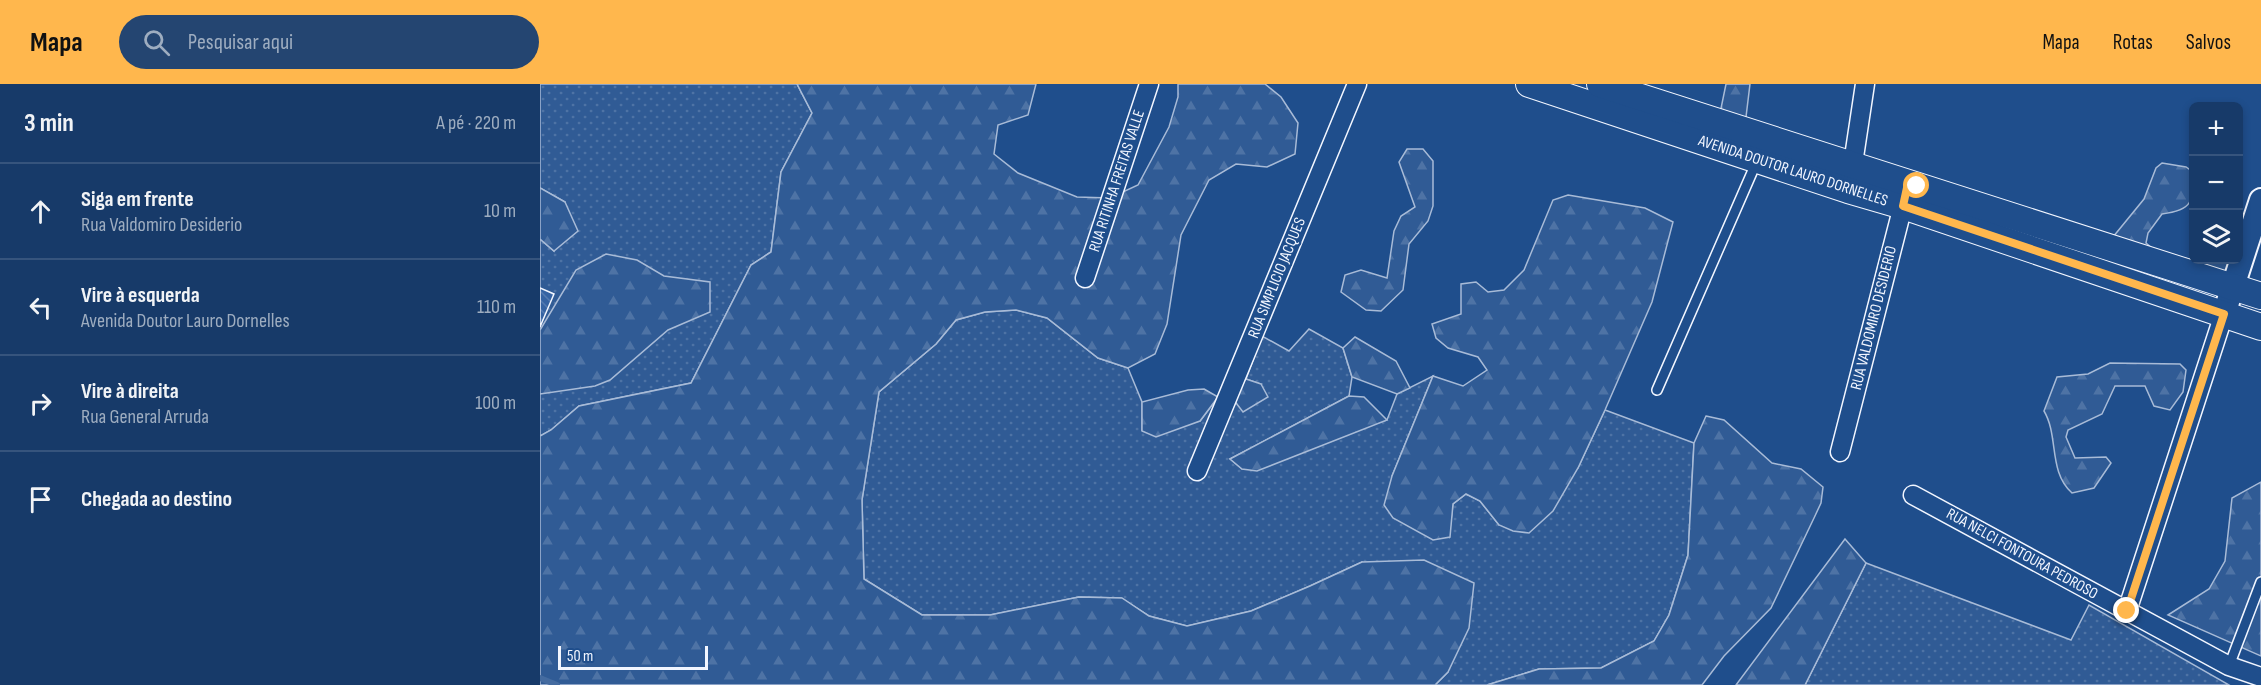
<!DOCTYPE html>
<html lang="pt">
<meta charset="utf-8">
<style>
:root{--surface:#173a69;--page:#244571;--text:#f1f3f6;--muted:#9eadc0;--line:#36547d;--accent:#ffb74d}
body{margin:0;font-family:"Sofia Sans Condensed",sans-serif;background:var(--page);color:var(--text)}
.controls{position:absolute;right:18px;top:18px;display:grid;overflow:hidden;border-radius:9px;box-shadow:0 3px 9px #0003}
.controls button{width:54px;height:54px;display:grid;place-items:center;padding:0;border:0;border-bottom:2px solid var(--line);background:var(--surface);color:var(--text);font:30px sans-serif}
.scale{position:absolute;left:18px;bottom:15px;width:150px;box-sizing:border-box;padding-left:6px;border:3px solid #f2f6ff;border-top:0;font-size:16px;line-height:21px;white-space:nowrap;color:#f2f6ff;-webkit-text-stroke:4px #1f4e8c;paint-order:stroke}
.stop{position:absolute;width:18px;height:18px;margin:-14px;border:4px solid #ffb74d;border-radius:50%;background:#fff}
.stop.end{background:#ffb74d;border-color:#fff;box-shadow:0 2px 6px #0008}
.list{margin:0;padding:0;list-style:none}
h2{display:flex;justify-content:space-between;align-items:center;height:78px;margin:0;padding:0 24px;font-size:26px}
h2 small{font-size:20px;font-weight:400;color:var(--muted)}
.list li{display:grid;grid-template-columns:39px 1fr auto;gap:18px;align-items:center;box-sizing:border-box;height:96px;padding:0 24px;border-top:2px solid var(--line)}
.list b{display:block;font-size:22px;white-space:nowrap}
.list p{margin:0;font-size:20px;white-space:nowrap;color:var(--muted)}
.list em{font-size:20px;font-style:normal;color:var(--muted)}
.icon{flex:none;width:33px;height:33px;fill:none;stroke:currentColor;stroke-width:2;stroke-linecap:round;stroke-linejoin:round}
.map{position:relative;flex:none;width:1721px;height:601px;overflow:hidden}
header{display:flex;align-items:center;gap:36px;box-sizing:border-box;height:84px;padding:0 30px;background:var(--accent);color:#111}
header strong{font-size:28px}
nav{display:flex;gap:33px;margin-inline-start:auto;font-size:21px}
.search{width:420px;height:54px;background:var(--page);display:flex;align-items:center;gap:15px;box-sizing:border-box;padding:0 21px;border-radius:33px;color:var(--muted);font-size:22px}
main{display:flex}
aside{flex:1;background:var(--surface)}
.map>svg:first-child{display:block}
.grass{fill:url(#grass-dots);stroke:#a8bbd7;stroke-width:1.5}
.forest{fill:url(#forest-firs);stroke:#a8bbd7;stroke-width:1.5}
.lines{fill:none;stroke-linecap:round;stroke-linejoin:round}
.stream{stroke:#446ba0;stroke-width:6}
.building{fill:url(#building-back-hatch);stroke:#f2f6ff;stroke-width:1.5}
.service-casing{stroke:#f2f6ff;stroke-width:12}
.minor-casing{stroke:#f2f6ff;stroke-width:21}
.tertiary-casing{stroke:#f2f6ff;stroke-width:26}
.secondary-casing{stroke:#f2f6ff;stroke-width:28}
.service{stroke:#1f4e8c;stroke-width:9}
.minor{stroke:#1f4e8c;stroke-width:18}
.tertiary{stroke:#1f4e8c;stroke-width:22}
.secondary{stroke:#1f4e8c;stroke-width:26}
.route{stroke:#ffb74d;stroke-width:8}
.labels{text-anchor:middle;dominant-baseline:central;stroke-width:4.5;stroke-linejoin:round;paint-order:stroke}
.street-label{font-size:16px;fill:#f2f6ff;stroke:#1f4e8c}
</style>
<header>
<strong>Mapa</strong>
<div class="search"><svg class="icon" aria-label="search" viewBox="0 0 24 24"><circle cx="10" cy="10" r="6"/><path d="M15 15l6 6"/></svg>Pesquisar aqui</div>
<nav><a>Mapa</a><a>Rotas</a><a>Salvos</a></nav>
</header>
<main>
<aside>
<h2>3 min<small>A pé · 220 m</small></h2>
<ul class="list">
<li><svg class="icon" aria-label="ahead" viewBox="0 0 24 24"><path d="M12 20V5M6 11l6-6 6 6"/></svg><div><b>Siga em frente</b><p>Rua Valdomiro Desiderio</p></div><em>10 m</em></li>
<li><svg class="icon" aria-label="left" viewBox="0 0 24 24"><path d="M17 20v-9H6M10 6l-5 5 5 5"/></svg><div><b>Vire à esquerda</b><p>Avenida Doutor Lauro Dornelles</p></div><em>110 m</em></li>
<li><svg class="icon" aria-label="right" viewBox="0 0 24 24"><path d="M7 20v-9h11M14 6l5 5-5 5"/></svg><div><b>Vire à direita</b><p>Rua General Arruda</p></div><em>100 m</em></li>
<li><svg class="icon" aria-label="arrive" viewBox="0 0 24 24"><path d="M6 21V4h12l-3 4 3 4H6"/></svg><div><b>Chegada ao destino</b></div></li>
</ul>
</aside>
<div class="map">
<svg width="1721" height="601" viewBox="0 0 1721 601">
<defs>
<pattern id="grass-dots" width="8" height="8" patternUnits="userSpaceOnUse" patternTransform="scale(1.5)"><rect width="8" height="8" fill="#305b95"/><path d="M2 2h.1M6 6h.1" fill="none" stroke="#4e73a5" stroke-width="1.8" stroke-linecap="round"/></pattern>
<pattern id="forest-firs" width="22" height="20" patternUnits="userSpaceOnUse" patternTransform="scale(1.5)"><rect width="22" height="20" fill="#305b95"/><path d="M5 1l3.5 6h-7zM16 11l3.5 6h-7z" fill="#4e73a5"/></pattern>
<pattern id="building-back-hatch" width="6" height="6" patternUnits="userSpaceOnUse" patternTransform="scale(1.5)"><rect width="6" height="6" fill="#3563a3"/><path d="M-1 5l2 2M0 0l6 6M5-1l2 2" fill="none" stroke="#537ab1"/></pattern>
</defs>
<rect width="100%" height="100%" fill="#1f4e8c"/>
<g class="grass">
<polygon points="0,0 257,0 272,29 241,88 231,168 211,181 151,299 39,322 11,346 0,352 0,155 14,167 25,118 0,104"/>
<polygon points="476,226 507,234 558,274 588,284 602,318 602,346 660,337 678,313 690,311 721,300 706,295 722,252 749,267 769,245 803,264 812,293 809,312 690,375 702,385 847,336 857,310 893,292 852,392 909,453 913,420 926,410 940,417 959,441 1038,384 1065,326 1154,359 1148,471 1129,531 1114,557 1061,584 999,585 947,601 895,601 908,588 822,478 770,502 711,527 647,542 609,532 581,514 539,513 450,531 382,531 324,495 322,416 339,308 396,260 416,236 445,228"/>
<polygon points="1326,479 1531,556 1549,521 1689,601 1265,601"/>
</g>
<g class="forest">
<polygon points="257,0 496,0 488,31 458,41 454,70 478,89 537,113 570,114 598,101 629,43 638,13 638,0 725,0 741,13 758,39 755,70 727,83 696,80 669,96 641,151 627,240 615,270 588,284 558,274 507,234 476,226 445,228 416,236 396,260 339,308 322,416 324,495 382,531 450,531 539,513 582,514 609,532 647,542 711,527 770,502 822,478 884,476 934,499 929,544 908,588 895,601 0,601 0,352 11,346 39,322 151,299 211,181 231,168 241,88 272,29"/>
<polygon points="1186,0 1210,0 1206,33 1202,47 1179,34"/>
<polygon points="867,65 883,65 893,77 893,122 888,137 869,160 863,206 841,227 826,226 801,208 805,191 821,186 847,194 854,147 861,132 875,123 859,78"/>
<path d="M1622,79L1646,83L1653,88C1653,117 1654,126 1622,130L1608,149L1606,159L1618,169L1649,175L1653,174L1654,176H1688L1689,185L1678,196L1573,153L1604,115L1616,84Z"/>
<polygon points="0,104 25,118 38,147 14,167 0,155"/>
<polygon points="1028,111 1105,124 1133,138 1112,218 1065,326 1038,384 1013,427 989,449 973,447 959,441 940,417 926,410 913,420 910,453 893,456 853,434 844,421 852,392 893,292 923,302 947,286 938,273 908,264 896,254 892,240 921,230 921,200 936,198 948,208 964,206 984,186 1013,116"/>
<polygon points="66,170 97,176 124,192 170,198 170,228 128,246 70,296 55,302 0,310 0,246 36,186"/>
<polygon points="815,253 856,277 870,304 857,310 812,293 803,264"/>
<path d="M1570,279L1640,280L1646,286L1643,308L1630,326L1614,322L1605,302H1575L1562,330L1528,346L1526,353L1535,374L1566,373L1571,379L1554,404L1532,409C1508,388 1519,352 1504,327L1517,293L1548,290Z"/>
<polygon points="706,295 721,300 728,313 703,328 690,311"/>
<polygon points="664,305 678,313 660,337 616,353 602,347 602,318 648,306"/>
<polygon points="809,312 824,313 847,336 717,387 702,385 690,375"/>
<polygon points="1166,332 1184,336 1232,379 1261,385 1283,403 1281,419 1274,434 1231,524 1184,572 1162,601 947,601 999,585 1061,584 1114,557 1129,531 1148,471 1154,359"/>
<polygon points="1721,398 1721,572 1628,531 1669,505 1685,477 1692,414"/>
<polygon points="1305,455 1326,479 1265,601 1196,601"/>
</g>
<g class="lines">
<polyline class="stream" points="0,594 17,601"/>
</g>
<polygon class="building" points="0,204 14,210 0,243"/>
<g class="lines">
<g class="service-casing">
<g id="service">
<polyline points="1117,306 1217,77"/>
<polyline points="1689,582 1721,498"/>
</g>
</g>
<g class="minor-casing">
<g id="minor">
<polyline points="1311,93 1325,0"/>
<polyline points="545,194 609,0"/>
<polyline points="1300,368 1366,110"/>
<polyline points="657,387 817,0"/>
<polyline points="1373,411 1689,582 1721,593"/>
<polyline points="1587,527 1684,230"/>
</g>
</g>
<g class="tertiary-casing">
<polyline id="tertiary" points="1684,230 1721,116"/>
</g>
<g class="secondary-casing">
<g id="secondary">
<polyline points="989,0 1308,106 1363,122 1721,243"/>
<polyline points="1060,0 1721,212"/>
</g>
</g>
<use href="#service" class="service"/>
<use href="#minor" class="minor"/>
<use href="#tertiary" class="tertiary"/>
<use href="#secondary" class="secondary"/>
</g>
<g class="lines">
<polyline class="route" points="1377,102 1368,99 1363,122 1684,230 1587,527"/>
</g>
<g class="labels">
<g class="street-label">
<text transform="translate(1253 87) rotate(18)">AVENIDA DOUTOR LAURO DORNELLES</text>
<text transform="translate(577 97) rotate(-72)">RUA RITINHA FREITAS VALLE</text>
<text transform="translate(737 194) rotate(-68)">RUA SIMPLICIO JACQUES</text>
<text transform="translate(1334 234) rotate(-76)">RUA VALDOMIRO DESIDERIO</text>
<text transform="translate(1482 470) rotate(29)">RUA NELCI FONTOURA PEDROSO</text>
</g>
</g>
</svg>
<div class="controls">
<button>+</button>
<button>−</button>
<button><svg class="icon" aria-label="layers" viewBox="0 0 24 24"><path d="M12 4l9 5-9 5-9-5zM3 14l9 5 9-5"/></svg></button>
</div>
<div class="scale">50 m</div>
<div class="stop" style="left:1377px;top:102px"></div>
<div class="stop end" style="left:1587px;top:527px"></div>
</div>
</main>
